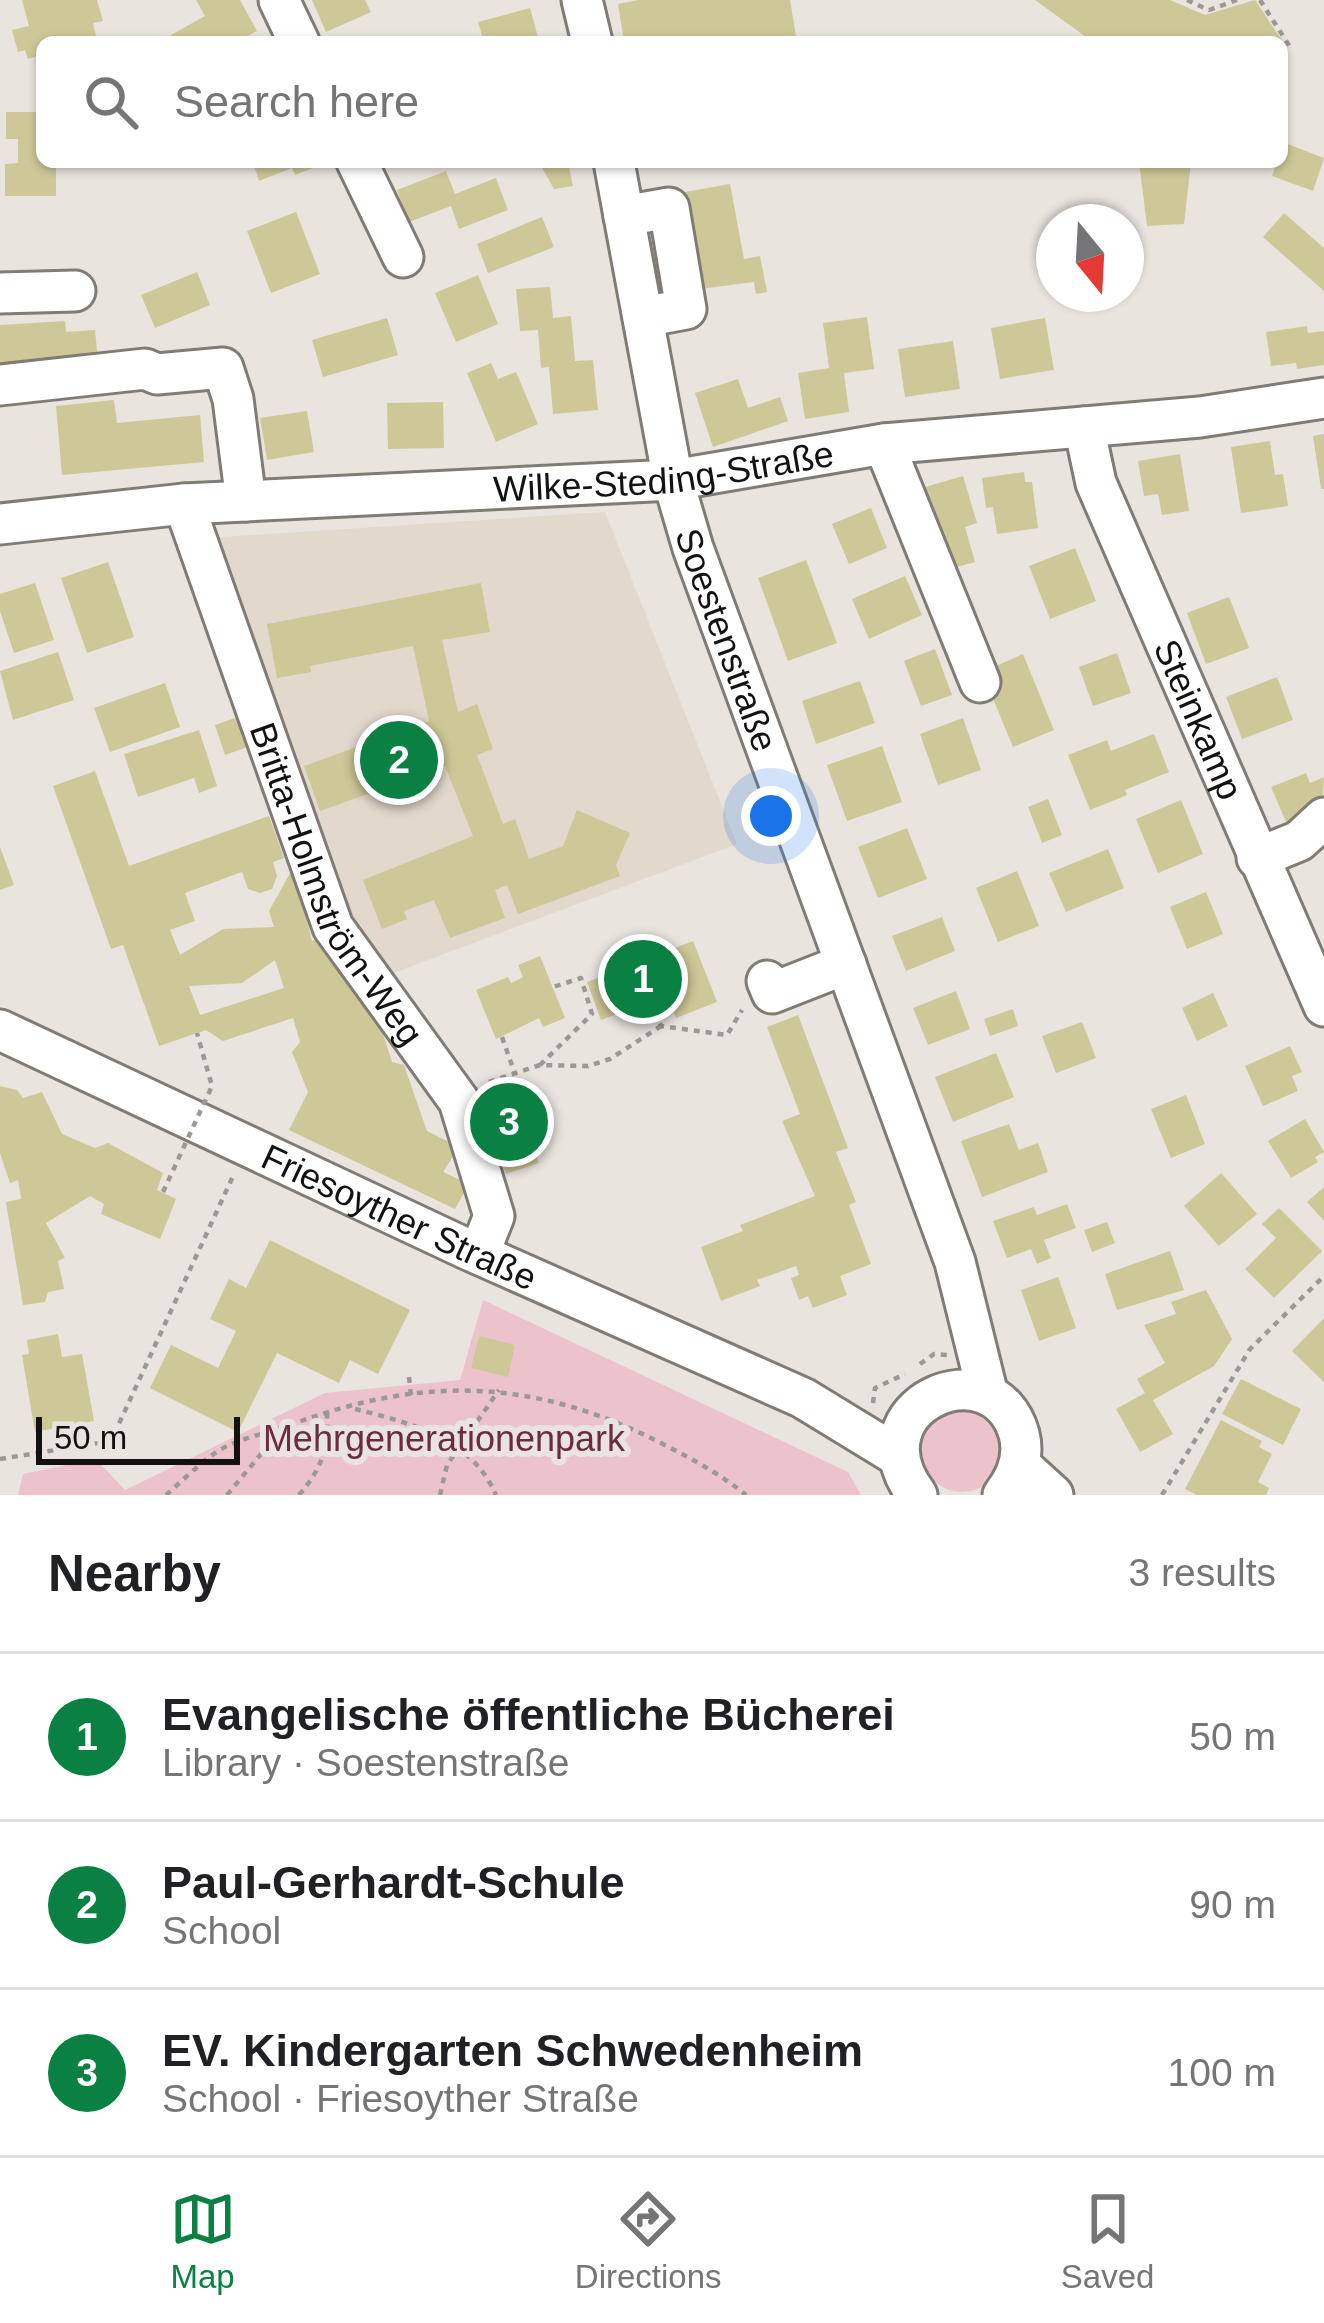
<!DOCTYPE html>
<meta charset="utf-8">
<style>
:root{--surface:#fff;--page:#f6f6f6;--text:#202124;--muted:#757577;--line:#e0e0e0;--accent:#0b8043}
body{margin:0;font-family:Arial,sans-serif;background:var(--page);color:var(--text)}
.compass{position:absolute;left:1036px;top:204px;width:108px;height:108px;border-radius:50%;background:var(--surface);box-shadow:0 3px 9px #0004;rotate:162deg}
.scale{position:absolute;left:36px;bottom:30px;width:204px;box-sizing:border-box;padding-left:12px;border:6px solid #141210;border-top:0;font-size:33px;line-height:42px;white-space:nowrap;color:#141210;-webkit-text-stroke:9px #eae4de;paint-order:stroke}
.you{position:absolute;left:771px;top:816px;width:42px;height:42px;margin:-30px;border:9px solid #fff;border-radius:50%;background:#1a73e8;box-shadow:0 0 0 18px #1a73e833}
.badge{display:grid;place-items:center;width:78px;height:78px;border-radius:50%;background:var(--accent);color:#fff;font-size:39px;font-weight:700}
.pin{position:absolute;translate:-50% -50%;border:6px solid #fff;box-shadow:0 3px 12px #0006}
.list{margin:0;padding:0;list-style:none}
h2{display:flex;justify-content:space-between;align-items:center;height:156px;margin:0;padding:0 48px;font-size:51px}
h2 small{font-size:39px;font-weight:400;color:var(--muted)}
.list li{display:grid;grid-template-columns:78px 1fr auto;gap:36px;align-items:center;box-sizing:border-box;height:168px;padding:0 48px;border-top:3px solid var(--line)}
.list b{display:block;font-size:45px;white-space:nowrap}
.list p{margin:0;font-size:39px;white-space:nowrap;color:var(--muted)}
.list em{font-size:39px;font-style:normal;color:var(--muted)}
.icon{flex:none;width:66px;height:66px;fill:none;stroke:currentColor;stroke-width:2;stroke-linecap:round;stroke-linejoin:round}
.map{position:relative;flex:none;width:1324px;height:1495px;overflow:hidden}
.search{position:absolute;background:var(--surface);box-shadow:0 3px 9px #0004;left:36px;right:36px;top:36px;height:132px;display:flex;align-items:center;gap:30px;box-sizing:border-box;padding:0 42px;border-radius:18px;color:var(--muted);font-size:45px}
.sheet{height:660px;background:var(--surface)}
nav{display:flex;justify-content:space-around;align-items:center;box-sizing:border-box;height:168px;border-top:3px solid var(--line);background:var(--surface);font-size:33px;color:var(--muted)}
nav a{display:grid;justify-items:center;gap:6px}
nav .on{color:var(--accent)}
.map>svg:first-child{display:block}
.built{fill:#e3d8cc}
.green{fill:#ecc3cb}
.building{fill:#cec798;fill-rule:evenodd}
.lines{fill:none;stroke-linecap:round;stroke-linejoin:round}
.minor-casing{stroke:#807b75;stroke-width:45}
.path{stroke:#9c9893;stroke-width:4.5;stroke-dasharray:6 6;stroke-linecap:butt}
.minor{stroke:#fff;stroke-width:39}
.path-bridge{stroke:#9c9893;stroke-width:4.5;stroke-dasharray:6 6;stroke-linecap:butt}
.labels{text-anchor:middle;dominant-baseline:central;stroke-width:12;stroke-linejoin:round;paint-order:stroke}
.street-label{font-size:36px;fill:#141210;stroke:#eae4de}
.park-label{font-size:36px;fill:#6c2c3e;stroke:#eae4de}
</style>
<div class="map">
<svg width="1324" height="1495" viewBox="0 0 1324 1495">
<rect width="100%" height="100%" fill="#eae4de"/>
<polygon class="built" points="605,512 737,844 383,977 346,927 207,538"/>
<g class="green">
<polygon points="483,1300 848,1472 861,1495 18,1495 23,1474 96,1459 125,1490 325,1393 460,1380"/>
<circle cx="962" cy="1451" r="41"/>
</g>
<g class="building">
<polygon points="22,0 97,0 103,21 93,23 97,40 42,42 42,55 28,59 25,50 18,52 12,30 29,26"/>
<polygon points="196,0 240,0 257,31 236,42 175,42 171,35 205,16"/>
<polygon points="312,0 365,0 371,12 326,32"/>
<polygon points="639,0 790,0 797,42 624,42 618,4"/>
<polygon points="1035,0 1170,0 1205,15 1255,0 1283,42 1093,42"/>
<polygon points="530,8 539,41 484,42 478,22"/>
<polygon points="6,112 42,112 42,162 56,162 56,196 5,196 5,164 18,163 18,139 6,139"/>
<polygon points="1285,143 1324,158 1313,191 1272,176 1277,162 1282,162"/>
<polygon points="253,162 328,162 295,175 292,168 259,181"/>
<polygon points="539,162 568,162 573,186 554,189"/>
<polygon points="1139,162 1191,162 1184,224 1147,226"/>
<polygon points="446,171 455,194 496,178 508,210 459,229 451,206 409,222 397,190"/>
<polygon points="730,184 744,259 760,256 767,292 756,294 754,282 661,294 652,242 693,235 685,192"/>
<polygon points="296,212 320,274 271,293 247,231"/>
<polygon points="1284,213 1324,248 1324,291 1263,237"/>
<polygon points="542,217 554,247 488,273 477,244"/>
<polygon points="197,272 210,305 155,328 141,295"/>
<polygon points="478,275 498,324 456,342 435,293"/>
<polygon points="550,287 553,318 571,316 575,361 593,360 598,410 553,414 549,367 541,368 538,330 520,331 516,289"/>
<polygon points="867,317 874,369 844,373 849,412 805,419 798,373 829,368 823,323"/>
<polygon points="387,318 398,355 323,377 312,340"/>
<polygon points="1045,318 1054,370 1000,379 991,328"/>
<polygon points="65,321 66,332 95,330 98,361 0,368 0,325"/>
<polygon points="1307,326 1308,333 1324,331 1324,365 1297,369 1296,363 1271,366 1266,332"/>
<polygon points="953,341 960,389 905,397 898,349"/>
<polygon points="491,363 498,379 516,372 538,424 496,442 467,373"/>
<polygon points="738,379 748,408 780,397 788,421 713,447 695,393"/>
<polygon points="114,400 117,423 200,415 204,462 62,475 56,406"/>
<polygon points="443,402 444,448 388,449 387,403"/>
<polygon points="307,411 314,452 267,460 260,418"/>
<polygon points="1324,434 1324,489 1321,489 1313,436"/>
<polygon points="1270,441 1275,475 1283,474 1288,506 1241,513 1231,447"/>
<polygon points="1180,454 1189,511 1162,515 1158,494 1144,496 1138,461"/>
<polygon points="1024,472 1025,482 1032,482 1038,528 997,534 993,507 986,508 982,478"/>
<polygon points="963,476 977,523 965,527 975,562 946,570 922,488"/>
<polygon points="871,508 887,548 849,564 832,524"/>
<polygon points="1075,548 1096,601 1050,619 1029,566"/>
<polygon points="806,560 837,643 788,661 758,578"/>
<polygon points="108,562 134,637 87,653 61,578"/>
<polygon points="905,576 922,615 869,639 852,599"/>
<polygon points="35,583 54,640 14,653 0,611 0,594"/>
<polygon points="481,583 490,632 442,640 458,712 477,704 493,749 477,755 503,824 515,819 529,859 563,846 577,810 630,833 616,865 620,876 518,914 507,885 495,890 505,918 450,938 434,900 404,911 407,919 382,929 363,880 473,836 445,766 436,770 438,774 391,791 390,786 320,811 304,766 429,721 413,646 310,666 311,672 277,678 267,624"/>
<polygon points="1229,597 1249,648 1206,664 1187,613"/>
<polygon points="935,649 952,695 921,706 904,661"/>
<polygon points="58,652 74,700 13,720 0,671"/>
<polygon points="1117,653 1131,693 1093,706 1079,667"/>
<polygon points="1023,654 1054,730 1013,747 982,672"/>
<polygon points="1277,677 1293,720 1242,739 1226,697"/>
<polygon points="860,681 875,723 816,744 802,701"/>
<polygon points="165,683 180,727 110,752 94,708"/>
<polygon points="249,713 260,743 225,755 215,725"/>
<polygon points="963,718 981,770 938,785 920,734"/>
<polygon points="199,730 217,786 199,793 194,778 138,797 124,754"/>
<polygon points="1154,734 1169,772 1125,790 1127,795 1090,810 1068,755 1107,740 1111,751"/>
<polygon points="882,746 902,802 847,821 827,765"/>
<path d="M95,771L129,866L269,816L284,858L273,862L277,876L272,889L260,893L248,889L242,872L185,893L195,921L170,930L180,955L223,929L274,927L269,911L294,866L314,895L304,908L312,941L328,936L373,1003L392,1062L404,1065L427,1131L459,1147L443,1172L469,1184L455,1209L289,1130L308,1092L292,1052L300,1042L293,1018L223,1041L206,1030L159,1046L123,945L111,949L53,786ZM275,960L284,988L200,1015L189,986L242,983Z"/>
<polygon points="1306,773 1310,783 1324,777 1322,810 1287,824 1271,787"/>
<polygon points="1048,799 1062,835 1042,843 1028,807"/>
<polygon points="1181,800 1203,854 1158,873 1136,819"/>
<polygon points="907,828 927,879 878,898 858,847"/>
<polygon points="0,847 14,885 0,890"/>
<polygon points="1108,849 1124,888 1066,912 1049,873"/>
<polygon points="1017,871 1039,926 998,942 976,888"/>
<polygon points="1206,892 1223,934 1187,949 1170,907"/>
<polygon points="942,917 955,951 906,971 892,936"/>
<polygon points="693,941 717,1002 676,1018 667,995 601,1020 587,982"/>
<polygon points="540,956 565,1018 543,1027 539,1018 496,1039 476,990 508,977 511,983 523,977 518,965"/>
<polygon points="956,991 970,1029 928,1045 913,1008"/>
<polygon points="1213,993 1228,1026 1197,1041 1182,1008"/>
<polygon points="1013,1009 1018,1026 990,1036 984,1019"/>
<polygon points="798,1015 848,1148 836,1152 856,1202 849,1205 871,1264 840,1276 847,1295 813,1308 808,1296 799,1300 791,1278 799,1275 796,1266 757,1280 760,1286 721,1301 701,1247 743,1231 740,1225 815,1196 782,1121 800,1114 767,1027"/>
<polygon points="1082,1022 1096,1058 1056,1073 1042,1036"/>
<polygon points="1290,1046 1302,1072 1292,1076 1298,1091 1263,1106 1245,1066"/>
<polygon points="996,1053 1014,1097 953,1122 935,1077"/>
<polygon points="517,1080 522,1096 532,1093 544,1128 529,1133 539,1163 506,1174 496,1146 489,1148 477,1113 491,1109 485,1091"/>
<polygon points="0,1086 17,1090 23,1098 42,1092 62,1134 95,1148 108,1143 163,1173 157,1190 176,1199 160,1239 101,1214 104,1204 90,1196 46,1223 65,1258 58,1261 64,1289 48,1292 45,1302 23,1305 6,1202 21,1199 18,1180 10,1183 0,1153"/>
<polygon points="1186,1095 1205,1144 1171,1158 1151,1109"/>
<polygon points="1305,1119 1324,1152 1315,1157 1318,1162 1291,1178 1268,1141"/>
<polygon points="1009,1124 1019,1150 1038,1143 1048,1172 982,1197 961,1141"/>
<polygon points="1221,1173 1257,1214 1219,1246 1184,1206"/>
<polygon points="1324,1187 1324,1221 1307,1202"/>
<polygon points="1067,1204 1076,1228 1044,1240 1051,1258 1037,1264 1031,1249 1007,1258 993,1221 1034,1207 1037,1215"/>
<polygon points="1279,1208 1322,1251 1274,1298 1245,1269 1276,1238 1262,1224"/>
<polygon points="1107,1222 1115,1243 1092,1252 1084,1230"/>
<polygon points="270,1240 410,1310 378,1374 350,1360 339,1383 277,1353 238,1432 150,1388 171,1345 218,1368 236,1331 210,1319 229,1279 246,1288"/>
<polygon points="1170,1251 1184,1290 1117,1310 1105,1274"/>
<polygon points="1058,1277 1076,1328 1039,1341 1021,1290"/>
<polygon points="1206,1290 1232,1339 1214,1366 1153,1400 1173,1434 1140,1452 1116,1409 1145,1393 1137,1379 1165,1363 1144,1325 1176,1314 1171,1302"/>
<polygon points="1324,1318 1324,1382 1292,1351"/>
<polygon points="58,1334 62,1357 82,1354 94,1421 35,1432 22,1355 29,1354 27,1340"/>
<polygon points="479,1336 515,1345 508,1377 471,1368"/>
<polygon points="1241,1379 1301,1409 1283,1445 1222,1414"/>
<polygon points="1221,1420 1262,1441 1259,1447 1272,1454 1258,1482 1269,1488 1266,1495 1197,1495 1185,1489"/>
</g>
<g class="lines">
<g class="minor-casing">
<g id="minor">
<polyline points="279,0 299,42"/>
<polyline points="582,0 592,42"/>
<polyline points="357,162 403,257"/>
<path id="s1" d="M614,162L673,480L693,548L955,1262L988,1395"/>
<polyline points="624,216 669,208 686,309 643,317"/>
<polyline points="0,293 75,291"/>
<polyline points="0,385 145,369 157,374 223,368 233,399 246,501"/>
<path id="s2" d="M1084,427L1096,483L1324,1006"/>
<polyline points="884,444 980,682"/>
<path id="s3" d="M184,504L333,927L459,1101L494,1216L479,1254"/>
<path id="s4" d="M0,524L184,504L673,480L884,444L1200,417L1324,398"/>
<polyline points="1257,858 1299,841 1324,818"/>
<polyline points="767,981 772,993 846,964"/>
<path id="s5" d="M0,1030L469,1250L803,1398L898,1456"/>
<polyline points="1020,1465 1053,1495"/>
<path d="M917,1495C850,1406 993,1344 1019,1434C1025,1457 1017,1477 1003,1495"/>
</g>
</g>
<g class="path">
<polyline points="1187,0 1209,10 1237,0"/>
<polyline points="1260,0 1290,47"/>
<polyline points="651,1001 661,1026 727,1035 742,1010"/>
<polyline points="502,1037 515,1074"/>
<polyline points="540,1065 592,1014 581,978 553,987"/>
<polyline points="489,1082 540,1065 588,1066 610,1059 661,1026"/>
<polyline points="920,1364 934,1354 947,1355"/>
<polyline points="409,1377 411,1395"/>
<polyline points="873,1403 875,1388 905,1374"/>
<path d="M355,1409C410,1423 471,1437 496,1495"/>
<polyline points="0,1459 111,1441 234,1174"/>
<path d="M166,1495C182,1481 198,1465 215,1453C237,1438 269,1433 293,1424C425,1375 534,1379 659,1442C690,1458 719,1473 746,1495"/>
<polyline points="227,1495 281,1430"/>
<path d="M299,1495C322,1468 329,1448 327,1413"/>
<polyline points="440,1495 447,1465 499,1390"/>
<polyline points="1162,1495 1250,1349 1324,1276"/>
</g>
<use href="#minor" class="minor"/>
<polyline class="path-bridge" points="163,1192 212,1086 197,1033"/>
</g>
<g class="labels">
<g class="street-label">
<text stroke="none"><textPath href="#s4" startOffset="666">Wilke-Steding-Straße</textPath></text>
<text stroke="none"><textPath href="#s1" startOffset="492">Soestenstraße</textPath></text>
<text stroke="none"><textPath href="#s2" startOffset="315">Steinkamp</textPath></text>
<text stroke="none"><textPath href="#s3" startOffset="411">Britta-Holmström-Weg</textPath></text>
<text stroke="none"><textPath href="#s5" startOffset="441">Friesoyther Straße</textPath></text>
</g>
<g class="park-label">
<text x="444" y="1438">Mehrgenerationenpark</text>
</g>
</g>
</svg>
<svg class="compass" viewBox="-18 -18 36 36"><path d="M0-13l5 13h-10z" fill="#e53935"/><path d="M0 13l5-13h-10z" fill="#757577"/></svg>
<div class="scale">50 m</div>
<div class="you"></div>
<div class="pin badge" style="left:643px;top:979px">1</div>
<div class="pin badge" style="left:399px;top:760px">2</div>
<div class="pin badge" style="left:509px;top:1122px">3</div>
<div class="search"><svg class="icon" aria-label="search" viewBox="0 0 24 24"><circle cx="10" cy="10" r="6"/><path d="M15 15l6 6"/></svg>Search here</div>
</div>
<section class="sheet">
<h2>Nearby<small>3 results</small></h2>
<ul class="list">
<li><span class="badge">1</span><div><b>Evangelische öffentliche Bücherei</b><p>Library · Soestenstraße</p></div><em>50 m</em></li>
<li><span class="badge">2</span><div><b>Paul-Gerhardt-Schule</b><p>School</p></div><em>90 m</em></li>
<li><span class="badge">3</span><div><b>EV. Kindergarten Schwedenheim</b><p>School · Friesoyther Straße</p></div><em>100 m</em></li>
</ul>
</section>
<nav>
<a class="on"><svg class="icon" aria-label="map" viewBox="0 0 24 24"><path d="M3 6l6-2 6 2 6-2v14l-6 2-6-2-6 2zM9 4v14M15 6v14"/></svg>Map</a>
<a><svg class="icon" aria-label="directions" viewBox="0 0 24 24"><path d="M12 3l9 9-9 9-9-9zM9 14v-3h6M13 9l2 2-2 2"/></svg>Directions</a>
<a><svg class="icon" aria-label="saved" viewBox="0 0 24 24"><path d="M7 4h10v16l-5-4-5 4z"/></svg>Saved</a>
</nav>
